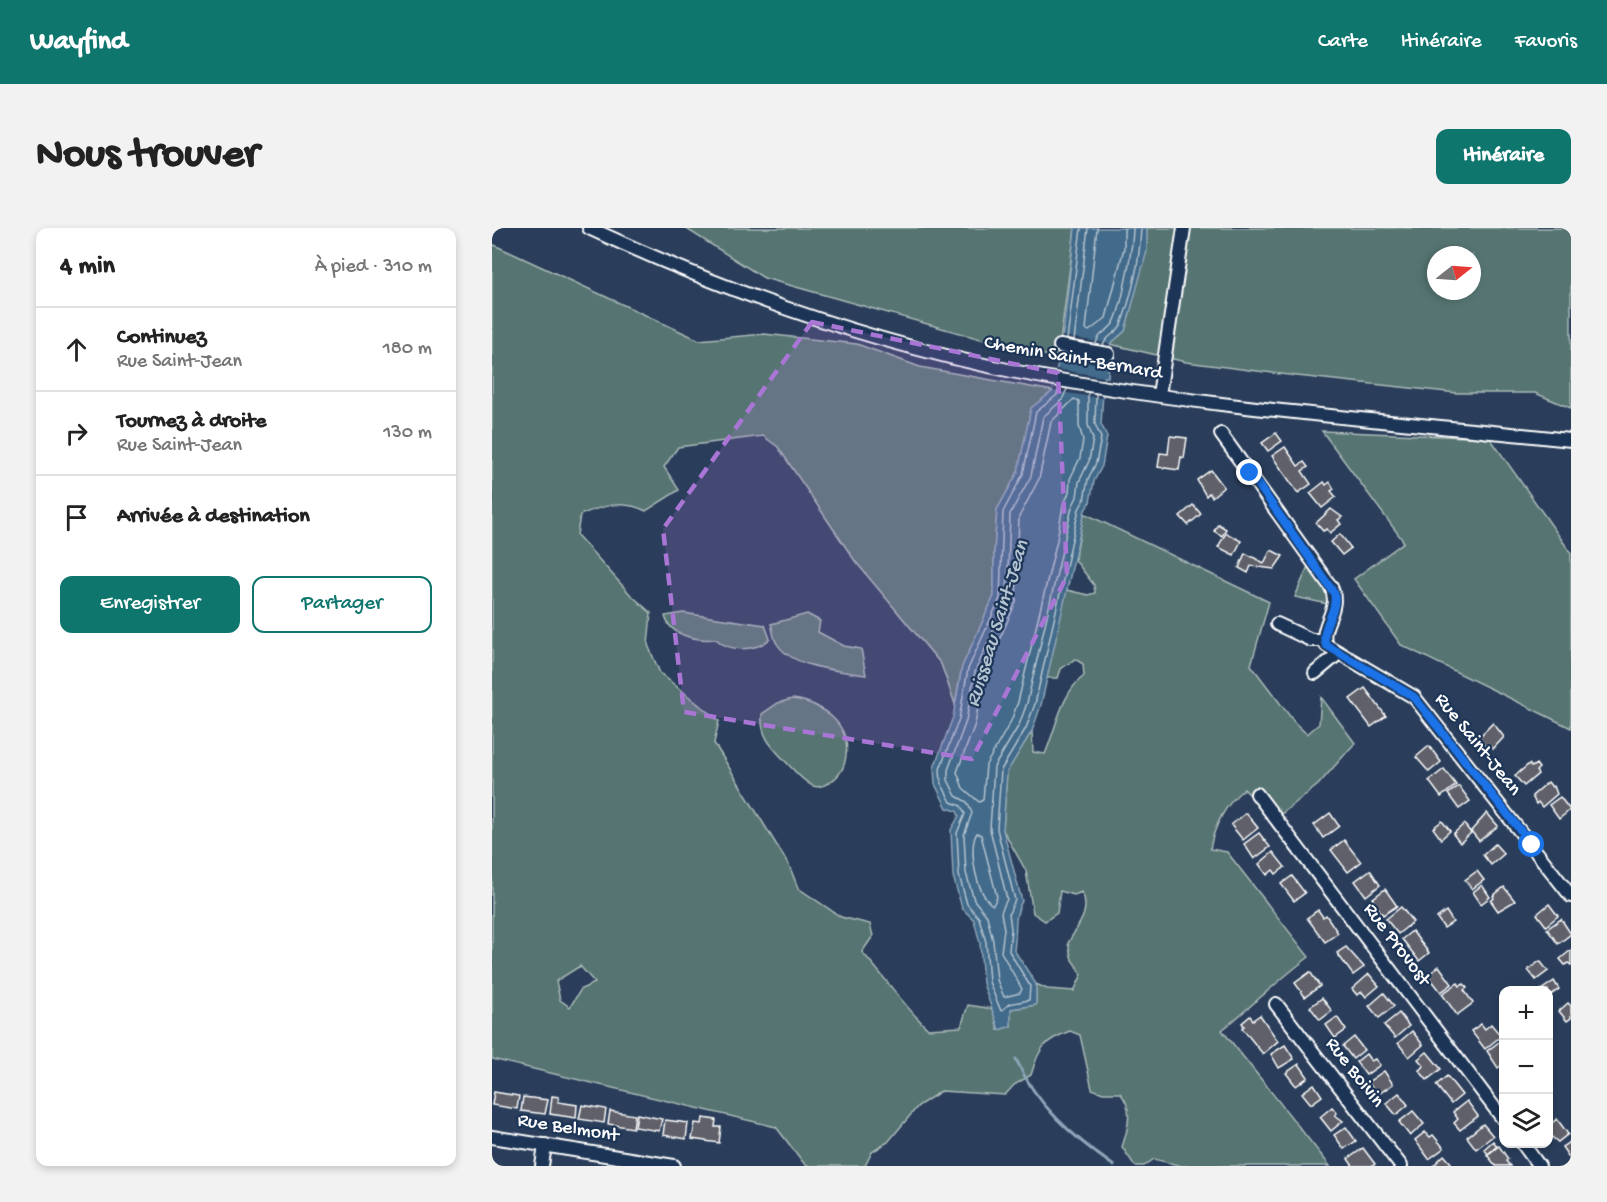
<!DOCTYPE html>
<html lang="fr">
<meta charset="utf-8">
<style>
:root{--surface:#fff;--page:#f2f2f2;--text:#222;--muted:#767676;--line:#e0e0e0;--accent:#0f766e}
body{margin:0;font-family:"Gochi Hand",sans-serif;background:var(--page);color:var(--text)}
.controls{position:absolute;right:18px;bottom:18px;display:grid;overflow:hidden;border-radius:12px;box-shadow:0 3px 9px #0003}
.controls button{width:54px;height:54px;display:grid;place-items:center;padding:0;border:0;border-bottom:2px solid var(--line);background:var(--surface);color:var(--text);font:30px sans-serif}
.compass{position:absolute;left:935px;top:18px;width:54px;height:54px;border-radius:50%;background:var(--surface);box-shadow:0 3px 9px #0003;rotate:73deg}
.stop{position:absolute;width:18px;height:18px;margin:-14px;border:4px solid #1a73e8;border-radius:50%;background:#fff}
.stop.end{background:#1a73e8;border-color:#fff;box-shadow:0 2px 6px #0008}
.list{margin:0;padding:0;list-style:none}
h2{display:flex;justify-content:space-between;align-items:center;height:78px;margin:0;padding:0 24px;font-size:26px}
h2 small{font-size:20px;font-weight:400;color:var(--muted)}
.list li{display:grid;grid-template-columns:39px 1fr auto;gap:18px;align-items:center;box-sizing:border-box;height:84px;padding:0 24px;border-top:2px solid var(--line)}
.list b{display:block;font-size:22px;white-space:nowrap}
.list p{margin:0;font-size:20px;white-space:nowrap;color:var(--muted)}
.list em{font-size:20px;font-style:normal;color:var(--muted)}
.actions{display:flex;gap:12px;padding:18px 24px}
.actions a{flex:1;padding:14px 0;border:2px solid var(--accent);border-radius:12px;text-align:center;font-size:21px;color:var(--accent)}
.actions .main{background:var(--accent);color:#fff}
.icon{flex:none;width:33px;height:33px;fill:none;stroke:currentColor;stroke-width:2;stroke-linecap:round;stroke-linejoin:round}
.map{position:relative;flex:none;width:1079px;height:938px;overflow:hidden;border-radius:12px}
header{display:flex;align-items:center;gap:36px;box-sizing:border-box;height:84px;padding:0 30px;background:var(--accent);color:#fff}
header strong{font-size:28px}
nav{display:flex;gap:33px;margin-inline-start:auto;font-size:21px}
.intro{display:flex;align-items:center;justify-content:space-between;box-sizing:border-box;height:144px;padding:0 36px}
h1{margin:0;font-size:42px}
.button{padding:15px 27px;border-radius:12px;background:var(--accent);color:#fff;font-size:21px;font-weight:700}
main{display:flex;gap:36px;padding:0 36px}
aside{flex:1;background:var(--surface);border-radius:12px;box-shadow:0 3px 9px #0003}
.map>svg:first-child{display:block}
.green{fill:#577472;stroke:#abbab8;stroke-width:1.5;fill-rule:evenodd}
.water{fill:#426a8a;stroke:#8ea6b9;stroke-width:1.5}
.pier{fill:#2a3e5b}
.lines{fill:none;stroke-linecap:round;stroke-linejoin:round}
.shore{stroke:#b3c3d0;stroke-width:1.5}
.stream{stroke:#8ea6b9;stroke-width:3}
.building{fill:#5f6069;stroke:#fff;stroke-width:1.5}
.minor-casing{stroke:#fff;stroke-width:16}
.minor{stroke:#1d3557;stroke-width:12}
.route{stroke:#1a73e8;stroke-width:8}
.marked{fill:#a976d5;fill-opacity:0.2;stroke:#a976d5;stroke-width:4.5;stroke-dasharray:12 8;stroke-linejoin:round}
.labels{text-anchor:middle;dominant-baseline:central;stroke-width:4.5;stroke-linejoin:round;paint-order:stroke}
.street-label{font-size:20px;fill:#fff;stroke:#1d3557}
.water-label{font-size:21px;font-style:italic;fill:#b3c3d0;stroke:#1d3557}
</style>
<header>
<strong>Wayfind</strong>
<nav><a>Carte</a><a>Itinéraire</a><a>Favoris</a></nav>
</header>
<div class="intro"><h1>Nous trouver</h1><a class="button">Itinéraire</a></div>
<main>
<aside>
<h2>4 min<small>À pied · 310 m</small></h2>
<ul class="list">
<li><svg class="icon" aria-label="ahead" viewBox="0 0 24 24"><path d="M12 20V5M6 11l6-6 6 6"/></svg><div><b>Continuez</b><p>Rue Saint-Jean</p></div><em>180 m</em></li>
<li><svg class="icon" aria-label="right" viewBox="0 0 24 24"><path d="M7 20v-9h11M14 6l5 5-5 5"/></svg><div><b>Tournez à droite</b><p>Rue Saint-Jean</p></div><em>130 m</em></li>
<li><svg class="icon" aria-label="arrive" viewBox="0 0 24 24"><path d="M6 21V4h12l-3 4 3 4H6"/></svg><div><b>Arrivée à destination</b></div></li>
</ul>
<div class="actions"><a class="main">Enregistrer</a><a>Partager</a></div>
</aside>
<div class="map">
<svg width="1079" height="938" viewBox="0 0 1079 938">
<rect width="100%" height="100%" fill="#2a3e5b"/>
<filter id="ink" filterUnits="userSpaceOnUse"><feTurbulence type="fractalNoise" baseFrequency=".0167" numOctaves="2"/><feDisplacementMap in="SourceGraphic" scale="12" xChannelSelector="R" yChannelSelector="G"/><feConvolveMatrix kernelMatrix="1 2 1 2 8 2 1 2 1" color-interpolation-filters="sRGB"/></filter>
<g filter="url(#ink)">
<g class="green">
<polygon points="193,0 583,0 566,129 538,125 272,50"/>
<path d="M655,0H1079V180L1043,165H965L805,148L694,134L618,116L633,103L654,23ZM944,27H980V63H944Z"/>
<path d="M0,16L207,112L272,106L365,116L428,139L561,163L539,181L526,244L505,282L502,324V368L470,439L463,476L449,436L363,333L286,219L271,208L186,219L172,239L187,262L154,283C131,271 110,278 88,287L85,307L138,366L159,385L156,417L168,445L227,493L222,515L297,637L306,660L349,689L378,696L381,708L370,724C393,749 411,777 436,801L469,799L476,777L501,781L506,802L519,798L518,781L544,777V756L555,761L582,763L590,746L580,732L576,715C586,697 599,684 590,664L582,667L568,663L565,685L553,693L541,685L534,643L511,602L515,543L540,503L541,524L553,526C564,501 569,465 592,448L591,436L583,431L569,441L566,450H553L574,362L596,367L603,365L602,357L583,332L592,285L777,374L759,437L803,495L815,506L827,496L829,469L863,515L826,557L788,587L768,560L758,567L752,561C734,575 722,598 718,621L735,624L817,729C786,752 760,778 730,802L838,938H690L662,931L652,938H643L630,919C636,901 642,880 628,865H611L600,861L588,807L578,803C551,813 547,820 539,847L522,857L513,867L449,863L426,878L396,914L380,924L373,938H314L284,899L0,831ZM88,738L103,755L89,761L78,779L68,772L64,753Z"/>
<polygon points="830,203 998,210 1079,325 1079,500 909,417 862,351 912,314"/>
<polygon points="817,336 833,361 836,376 803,369"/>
<path d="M191,385L273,397L278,411C264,423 238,425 224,411C205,413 178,408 173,388Z"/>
<path d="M315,386L328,393L326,404L352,418L369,421L374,447C348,443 298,440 284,414C281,409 281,401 279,396Z"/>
<path d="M300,471C328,474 359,496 354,527C353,539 348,548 338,554C333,557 328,560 321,558C310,553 301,541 293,533C279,518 268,508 270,486L286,475Z"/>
</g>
<path class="water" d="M583,0H655V23L633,103L618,116L616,149H612L609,196L615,208L610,238L602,253L598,274L593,282L549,477L540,503L515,544L511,602L530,673C521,688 525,704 522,722L544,756V777L519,781V798L507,802L491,755L488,715L482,692L470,680L461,648L459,602L467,588L465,583L455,580L443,556L442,540L461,489L470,439L502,368V324L505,282L526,244L539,180L561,163L572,97Z"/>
<g class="pier">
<polygon points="570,108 618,116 614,137 566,129"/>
<polygon points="564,141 612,149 609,170 561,163"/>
</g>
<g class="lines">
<g class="shore">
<polyline points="605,0 594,101 597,103 614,90 632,20 632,0"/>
<polyline points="575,112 589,0"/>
<polyline points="582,113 596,0"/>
<path d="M604,116C606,105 615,104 621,96C630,82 641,17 641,0"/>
<path d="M611,118C614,107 625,106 629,97C640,67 648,32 649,0"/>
<polyline points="567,159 565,167 544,184 531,246 511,284 508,370 476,441 467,491 448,541 449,555 459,574 469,578 473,586 465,605 467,647 475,676 487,690 494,714 497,754 509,783 517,776 537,772 538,758 517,723 519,701 517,685 523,672 505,601 509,542 534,500 543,476 587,281 592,272 596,251 604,235 609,210 603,196 604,166"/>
<polyline points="575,161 570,172 551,189 539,248 518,286 515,371 483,444 474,493 456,542 456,552 464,568 475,574 480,585 472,607 474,645 482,672 495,688 501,713 505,752 512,769 528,765 530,761 509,724 512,701 509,684 515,671 498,601 502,539 527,497 535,475 580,279 585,269 587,254 597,233 601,211 596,197 596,164"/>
<polygon points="582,171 587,173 587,198 591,212 588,230 578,251 577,265 571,277 565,312 526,474 519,493 494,537 491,572 487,574 471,560 465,544 483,496 492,446 524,374 527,289 547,251 559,194"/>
<path d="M485,605L489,607L505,669L501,677C485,669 475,619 485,605Z"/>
</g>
<path class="stream" d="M524,831C544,877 581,909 622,938"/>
</g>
<g class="building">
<polygon points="784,205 790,213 776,223 770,215"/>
<polygon points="678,208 695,210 692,230 689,229 687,242 666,239 668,225 676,226"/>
<polygon points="793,219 806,238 812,234 816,239 810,243 819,256 806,265 780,228"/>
<polygon points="719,242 732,259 720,269 717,265 714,268 705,252"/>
<polygon points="832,254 834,257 838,254 842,261 839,263 844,269 830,280 818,265"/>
<polygon points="701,277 709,286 696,297 688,288"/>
<polygon points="839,281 850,289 846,292 849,296 838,305 835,301 831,303 824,295"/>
<polygon points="726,296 734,301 730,308 722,303"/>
<polygon points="734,305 749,313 742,327 726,319"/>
<polygon points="848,306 859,320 850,327 839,314"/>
<polygon points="779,322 791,328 782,341 759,338 756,345 747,340 753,325 772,335"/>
<polygon points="873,460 894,488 879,499 858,471"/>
<polygon points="1001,495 1012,509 1001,521 996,517 994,519 987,512 987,509"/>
<polygon points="937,518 949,534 937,544 924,529"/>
<polygon points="1037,536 1040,539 1044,536 1047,540 1044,543 1046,546 1032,558 1023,548"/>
<polygon points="952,541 964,557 949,569 937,553"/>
<polygon points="1056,554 1060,559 1062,558 1065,566 1050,579 1046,574 1044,576 1040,568"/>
<polygon points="967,558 978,573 967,581 956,566"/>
<polygon points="1068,569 1078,582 1067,591 1057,577"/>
<polygon points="754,585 766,600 751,612 739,597"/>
<polygon points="838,585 847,598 831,610 822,597"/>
<polygon points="995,585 1006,598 987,613 979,603"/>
<polygon points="950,593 958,603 949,611 941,600"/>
<polygon points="972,596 979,605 968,615 961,606"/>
<polygon points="767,605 778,619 762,631 752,616"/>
<polygon points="852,612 869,634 856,644 839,622"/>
<polygon points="1003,616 1012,626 999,637 991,627"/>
<polygon points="781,624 793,639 784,646 781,642 775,647 767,636"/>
<polygon points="878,642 888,657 874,668 863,653"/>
<polygon points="985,643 992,652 980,661 973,652"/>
<polygon points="800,648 813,665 802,673 789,656"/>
<polygon points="990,657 998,669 989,676 981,664"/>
<polygon points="1012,659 1023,673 1006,683 999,673 1002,670 1001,668"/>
<polygon points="893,661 905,678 891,687 880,671"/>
<polygon points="1057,676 1066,688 1054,698 1045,686"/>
<polygon points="909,679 921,694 906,706 894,691"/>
<polygon points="826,682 831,689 834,687 846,705 833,714 815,690"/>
<polygon points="954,683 961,694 952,700 945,690"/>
<polygon points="1069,691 1079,706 1066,716 1055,701"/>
<polygon points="920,703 937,725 927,733 910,711"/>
<polygon points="854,719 872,739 861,747 845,725"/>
<polygon points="1079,722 1079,737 1076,735 1073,737 1068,731"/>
<polygon points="1048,733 1056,743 1044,752 1036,742"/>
<polygon points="947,738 960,756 949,764 936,747"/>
<polygon points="818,744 828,758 813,769 803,755"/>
<polygon points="877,746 887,758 874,769 870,764 865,767 860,761"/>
<polygon points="1062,753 1067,761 1056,769 1056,762 1049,762"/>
<polygon points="966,755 968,758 972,756 975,760 972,762 981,775 965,787 950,766"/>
<polygon points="892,765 902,778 887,790 877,778"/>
<polygon points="830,770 840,783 828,792 818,779"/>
<polygon points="1076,775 1079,778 1079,790 1075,793 1067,783"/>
<polygon points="907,785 917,798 903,810 892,797"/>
<polygon points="768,787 786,813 771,826 750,800 752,798 750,795 758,788 761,792"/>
<polygon points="845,789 854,802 843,810 834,797"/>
<polygon points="989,796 993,801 999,796 1009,808 993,821 979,803"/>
<polygon points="920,803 931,817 917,829 906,815"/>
<polygon points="862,809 872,822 861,831 851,818"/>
<polygon points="1011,811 1011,836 1006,840 995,823"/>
<polygon points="793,817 802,831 787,840 779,826"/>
<polygon points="935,824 949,841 935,852 927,842 932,838 926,831"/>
<polygon points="874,826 879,833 883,831 888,837 874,847 864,834"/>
<polygon points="807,836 816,849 804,858 794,845"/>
<polygon points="892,843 901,856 888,865 885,861 882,863 876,854"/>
<polygon points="955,848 970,867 959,876 944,857"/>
<polygon points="822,856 830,868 819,876 810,865"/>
<polygon points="2,864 27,868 25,881 0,877"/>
<polygon points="907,865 916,877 904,887 894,875"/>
<polygon points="60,868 67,869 66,874 85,877 84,890 58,886"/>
<polygon points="31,869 56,872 53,886 29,883"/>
<polygon points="975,873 986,888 968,902 962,895 966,891 961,884"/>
<polygon points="90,877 114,881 112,895 87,891"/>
<polygon points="840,879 845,885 843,887 851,893 839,903 828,889"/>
<polygon points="118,883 143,887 141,900 116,896"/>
<polygon points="921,883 932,896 918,908 907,894"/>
<polygon points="145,886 170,891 167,903 143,899"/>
<polygon points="211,890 224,892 223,899 229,899 227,915 200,911 203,895 210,896"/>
<polygon points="1065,891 1076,906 1066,914 1056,906 1056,898"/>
<polygon points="173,892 196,895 194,911 171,907"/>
<polygon points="991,896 1001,908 984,921 975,909"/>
<polygon points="854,899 864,913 852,921 842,907"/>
<polygon points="933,904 938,909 941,907 952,920 937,931 923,912"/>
<polygon points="1001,913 1005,918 996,926 992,921"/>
<polygon points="1079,913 1079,932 1070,919"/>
<polygon points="1007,918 1016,931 1014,933 1018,938 1004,938 995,927"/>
<polygon points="871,920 883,936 881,938 861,938 856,931"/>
<polygon points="952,927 959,935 958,938 941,938"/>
</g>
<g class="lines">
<g class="minor-casing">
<g id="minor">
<path d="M97,0C232,63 374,113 520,143C703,180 893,192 1079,212"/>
<polyline points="568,118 616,126"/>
<polyline points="667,167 692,0"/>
<path d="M729,206L839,359C850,382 826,398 834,417L922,469L1079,668"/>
<polyline points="785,396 819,412 832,412"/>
<polyline points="823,445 847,425"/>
<polyline points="765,566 1011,891"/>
<polyline points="784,776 909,938"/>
<polyline points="0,909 182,938"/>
<polyline points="1031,916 1047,938"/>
<polyline points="50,938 53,917"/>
</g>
</g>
<use href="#minor" class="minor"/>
</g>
</g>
<g class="lines" filter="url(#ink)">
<path class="route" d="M758,245L842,365C847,383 827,400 834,417L922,469L1040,617"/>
</g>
<path class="marked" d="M320,94L566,145L575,348L480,531L192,484L171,301Z"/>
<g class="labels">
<g class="street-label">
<text transform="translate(581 131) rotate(10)">Chemin Saint-Bernard</text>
<text transform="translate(985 517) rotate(51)">Rue Saint-Jean</text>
<text transform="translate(904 717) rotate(53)">Rue Provost</text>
<text transform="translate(862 845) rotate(52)">Rue Boivin</text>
<text transform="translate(76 901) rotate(9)">Rue Belmont</text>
</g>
<g class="water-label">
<text transform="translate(507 396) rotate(-73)">Ruisseau Saint-Jean</text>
</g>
</g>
</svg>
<div class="controls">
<button>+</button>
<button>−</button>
<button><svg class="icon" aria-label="layers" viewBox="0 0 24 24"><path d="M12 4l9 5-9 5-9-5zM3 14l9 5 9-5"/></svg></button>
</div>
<svg class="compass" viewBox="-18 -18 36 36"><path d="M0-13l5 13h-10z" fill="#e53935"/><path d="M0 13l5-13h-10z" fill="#767676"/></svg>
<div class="stop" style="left:1040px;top:617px"></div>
<div class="stop end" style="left:758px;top:245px"></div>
</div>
</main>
